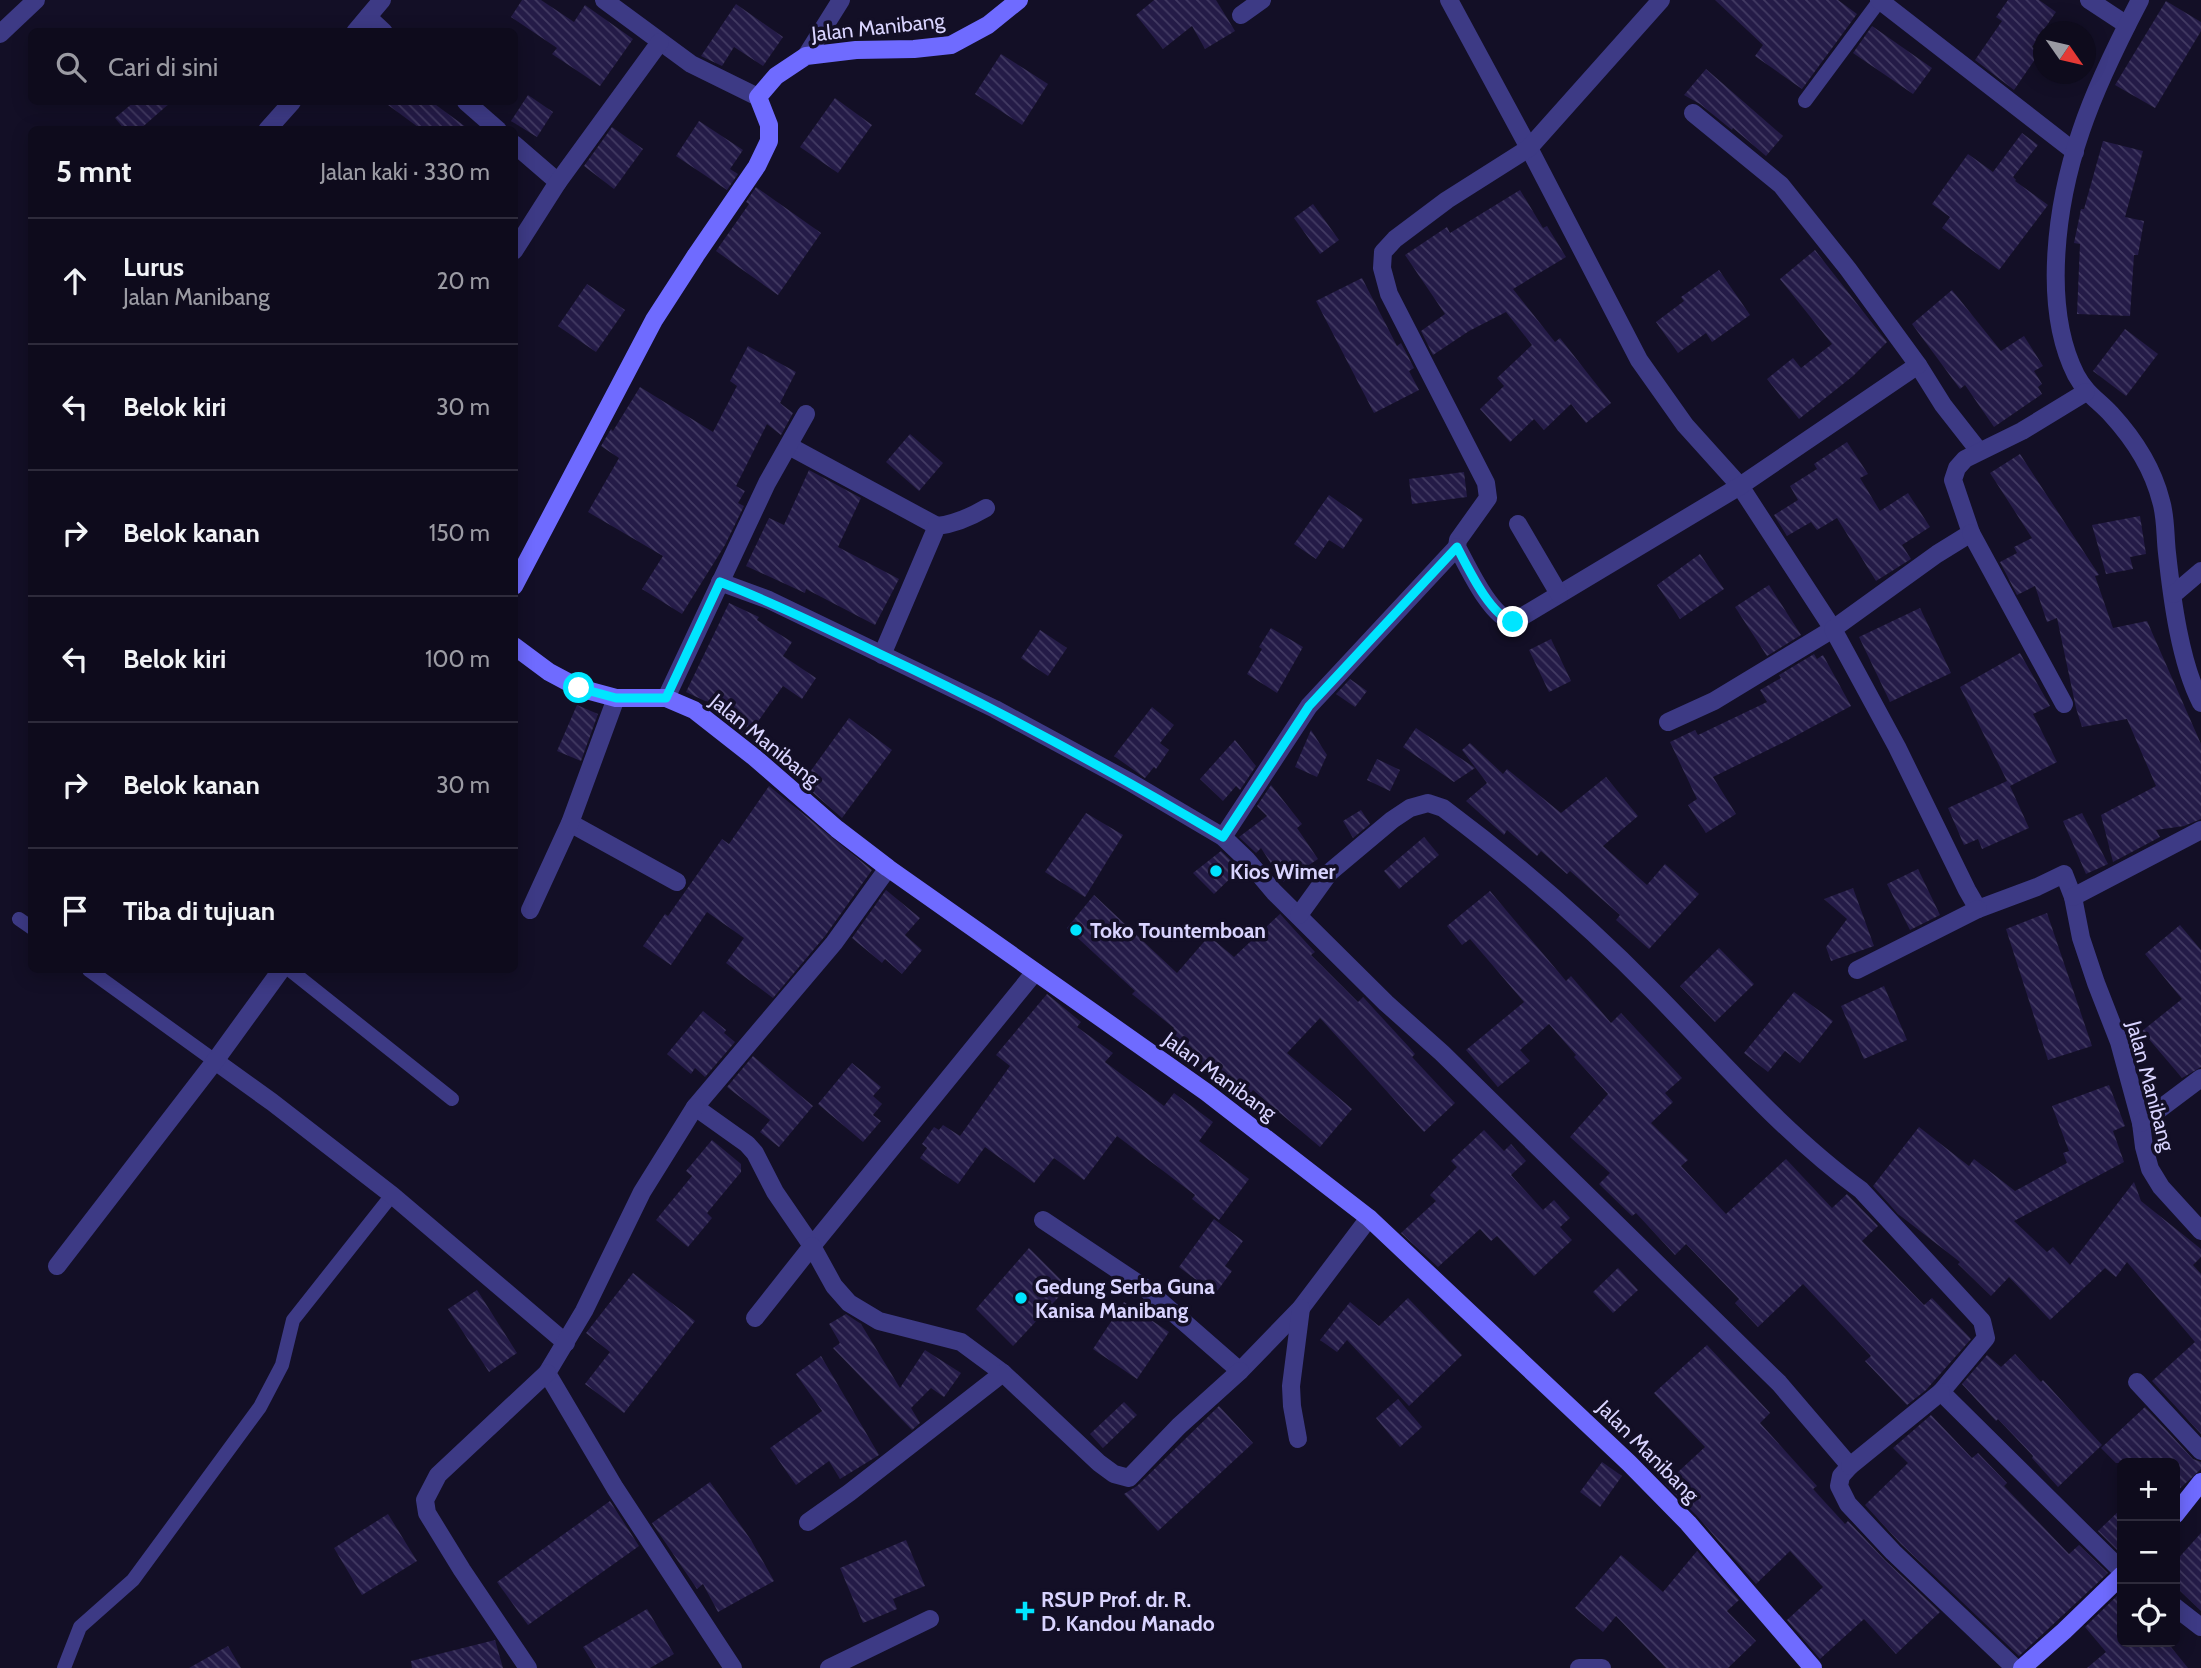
<!DOCTYPE html>
<html lang="id">
<meta charset="utf-8">
<style>
:root{--surface:#0e0b1c;--page:#171425;--text:#f1f3f6;--muted:#9b9ba3;--line:#2e2b3b}
body{margin:0;font-family:Cabin,sans-serif;background:var(--page);color:var(--text)}
.controls{position:absolute;right:21px;bottom:21px;display:grid;overflow:hidden;border-radius:10px;box-shadow:0 4px 18px #0003}
.controls button{width:63px;height:63px;display:grid;place-items:center;padding:0;border:0;border-bottom:2px solid var(--line);background:var(--surface);color:var(--text);font:35px sans-serif}
.compass{position:absolute;left:2033px;top:21px;width:63px;height:63px;border-radius:50%;background:var(--surface);box-shadow:0 4px 18px #0003;rotate:124deg}
.stop{position:absolute;width:21px;height:21px;margin:-16px;border:5px solid #00e5ff;border-radius:50%;background:#fff}
.stop.end{background:#00e5ff;border-color:#fff;box-shadow:0 2px 7px #0008}
.list{margin:0;padding:0;list-style:none}
h2{display:flex;justify-content:space-between;align-items:center;height:91px;margin:0;padding:0 28px;font-size:30px}
h2 small{font-size:23px;font-weight:400;color:var(--muted)}
.list li{display:grid;grid-template-columns:46px 1fr auto;gap:21px;align-items:center;box-sizing:border-box;height:126px;padding:0 28px;border-top:2px solid var(--line)}
.list b{display:block;font-size:26px;white-space:nowrap}
.list p{margin:0;font-size:23px;white-space:nowrap;color:var(--muted)}
.list em{font-size:23px;font-style:normal;color:var(--muted)}
.icon{flex:none;width:38px;height:38px;fill:none;stroke:currentColor;stroke-width:2;stroke-linecap:round;stroke-linejoin:round}
.map{position:relative;flex:none;width:2201px;height:1668px;overflow:hidden}
.search{position:absolute;background:var(--surface);box-shadow:0 4px 18px #0003;left:28px;top:28px;width:490px;height:77px;display:flex;align-items:center;gap:18px;box-sizing:border-box;padding:0 24px;border-radius:10px;color:var(--muted);font-size:26px}
.panel{position:absolute;background:var(--surface);box-shadow:0 4px 18px #0003;left:28px;top:126px;width:490px;height:847px;border-radius:10px}
.map>svg:first-child{display:block}
.building{fill:url(#building-back-hatch)}
.lines{fill:none;stroke-linecap:round;stroke-linejoin:round}
.lane{stroke:#3d3a85;stroke-width:14}
.street{stroke:#3d3a85;stroke-width:18}
.secondary{stroke:#6f6bff;stroke-width:18}
.route{stroke:#00e5ff;stroke-width:9}
.poi-dot{fill:#00e5ff;stroke:#130f26;stroke-width:2.5}
.labels{text-anchor:middle;dominant-baseline:central;stroke-width:7;stroke-linejoin:round;paint-order:stroke}
.street-label{font-size:21px;fill:#d9d4ff;stroke:#130f26}
.poi-label{font-size:21px;font-weight:bold;fill:#d9d4ff;stroke:#130f26;text-anchor:start}
</style>
<div class="map">
<svg width="2201" height="1668" viewBox="0 0 2201 1668">
<defs>
<pattern id="building-back-hatch" width="6" height="6" patternUnits="userSpaceOnUse" patternTransform="scale(1.75)"><rect width="6" height="6" fill="#241b47"/><path d="M-1 5l2 2M0 0l6 6M5-1l2 2" fill="none" stroke="#433b63"/></pattern>
</defs>
<rect width="100%" height="100%" fill="#130f26"/>
<g class="building">
<polygon points="522,0 541,0 574,22 585,5 633,39 600,86 552,54 557,48 511,17"/>
<polygon points="1154,0 1216,0 1235,31 1205,49 1192,26 1163,49 1136,15"/>
<polygon points="1715,0 1838,0 1857,14 1802,89 1755,56 1763,45"/>
<polygon points="2008,0 2039,0 2056,12 2032,47 2040,52 2014,90 1975,60 2002,21 1996,17"/>
<polygon points="2166,1 2201,22 2201,31 2155,108 2115,85"/>
<polygon points="736,4 783,37 763,66 734,47 722,66 701,56"/>
<polygon points="1872,26 1932,68 1913,94 1853,53"/>
<polygon points="1001,54 1048,84 1022,125 975,94"/>
<polygon points="1706,69 1783,136 1766,156 1733,128 1732,130 1700,104 1684,95"/>
<polygon points="528,95 553,112 537,137 511,121"/>
<polygon points="835,98 872,125 838,173 800,147"/>
<polygon points="134,102 171,102 139,130 125,130 115,118"/>
<polygon points="384,102 432,102 470,130 422,130"/>
<polygon points="699,121 743,150 730,169 738,174 727,190 676,156"/>
<polygon points="612,127 643,149 614,189 584,166"/>
<polygon points="2022,133 2038,145 2013,177 2016,180 2015,181 2048,205 1999,270 1942,228 1950,217 1932,204 1968,154 1993,172"/>
<polygon points="2103,141 2143,151 2125,217 2144,221 2138,255 2134,255 2130,316 2077,314 2080,244 2074,243 2081,209 2084,209"/>
<polygon points="756,187 821,233 778,295 716,251 749,204 746,202"/>
<polygon points="1520,190 1543,228 1547,226 1566,257 1513,289 1555,342 1560,338 1611,403 1586,423 1571,404 1544,430 1534,419 1510,442 1480,409 1504,386 1497,378 1532,345 1506,312 1469,331 1433,355 1421,331 1445,314 1405,255 1447,227 1450,233"/>
<polygon points="1313,204 1339,240 1320,254 1294,218"/>
<polygon points="1815,250 1887,342 1853,376 1799,419 1767,379 1793,358 1801,368 1832,344 1780,279"/>
<polygon points="1719,270 1750,315 1712,342 1706,333 1678,353 1656,322 1684,301 1681,297"/>
<polygon points="1362,278 1397,346 1401,343 1414,368 1409,371 1419,390 1374,413 1316,301"/>
<polygon points="587,284 625,310 596,352 558,326"/>
<polygon points="1952,290 2001,351 2024,336 2043,366 2034,371 2042,384 2038,387 2042,394 1994,427 1965,385 1960,389 1912,324"/>
<polygon points="2125,329 2158,354 2126,396 2093,371"/>
<polygon points="748,346 796,372 780,403 793,413 781,435 767,424 736,486 745,491 738,503 744,506 725,545 682,614 642,589 663,556 588,512 619,458 601,446 611,429 613,431 640,387 713,432 737,386 730,381"/>
<polygon points="910,434 943,463 919,491 886,462"/>
<polygon points="1847,442 1868,474 1860,478 1880,511 1908,493 1930,527 1902,545 1911,559 1876,581 1837,518 1817,530 1811,522 1787,536 1774,515 1798,500 1790,486 1817,469 1814,464"/>
<polygon points="2020,454 2099,575 2095,576 2113,628 2147,621 2201,744 2201,819 2184,826 2156,830 2160,837 2113,862 2101,815 2156,786 2127,719 2082,727 2076,708 2057,618 2047,622 2035,586 2017,595 2000,562 2017,553 2014,547 2032,538 1990,473"/>
<polygon points="809,470 861,498 838,547 899,579 875,625 806,589 805,593 746,566 769,518 784,525"/>
<polygon points="1464,472 1467,497 1412,504 1409,479"/>
<polygon points="1329,495 1363,519 1343,549 1329,540 1316,559 1294,544"/>
<polygon points="2140,516 2146,554 2130,557 2133,569 2106,574 2092,525"/>
<polygon points="1700,554 1724,589 1680,619 1657,585"/>
<polygon points="1769,585 1801,635 1767,656 1735,607"/>
<polygon points="729,603 759,617 757,620 792,642 783,656 816,678 802,699 783,686 747,737 720,716 724,710 686,692"/>
<polygon points="1920,608 1951,673 1890,702 1859,637"/>
<polygon points="1271,628 1303,647 1277,693 1247,674 1262,649 1259,647"/>
<polygon points="1040,630 1067,648 1048,676 1021,658"/>
<polygon points="1551,639 1571,681 1549,692 1529,650"/>
<polygon points="2020,653 2050,706 2033,714 2057,762 2010,786 2029,828 1982,849 1978,839 1964,845 1948,808 2007,781 1960,687"/>
<polygon points="1814,654 1817,659 1823,655 1851,706 1788,740 1713,777 1736,814 1706,833 1688,805 1697,799 1670,742 1695,730 1698,735 1767,702 1760,690 1781,678 1779,675"/>
<polygon points="1350,679 1367,691 1355,707 1336,694"/>
<polygon points="577,705 598,714 581,761 557,751"/>
<polygon points="1152,707 1174,725 1160,743 1169,750 1156,769 1154,767 1145,778 1114,756"/>
<polygon points="849,718 892,750 842,818 802,783"/>
<polygon points="1416,728 1475,768 1454,782 1403,747"/>
<polygon points="1311,730 1327,755 1317,777 1295,767"/>
<polygon points="1235,740 1256,766 1240,790 1236,786 1223,801 1200,779"/>
<polygon points="1470,743 1503,774 1507,769 1561,813 1606,777 1638,816 1603,846 1647,885 1665,864 1699,894 1649,949 1616,920 1620,915 1570,871 1567,874 1541,851 1537,856 1507,830 1504,835 1466,801 1487,783 1462,750"/>
<polygon points="1377,759 1400,770 1390,791 1367,780"/>
<polygon points="1271,785 1302,824 1297,828 1318,859 1283,882 1261,848 1256,853 1239,837 1267,816 1257,806"/>
<polygon points="769,786 872,870 825,936 773,998 726,963 744,938 707,912 671,965 643,946 665,914 668,916 722,839 729,844"/>
<polygon points="1361,810 1370,824 1353,838 1343,821"/>
<polygon points="1086,813 1123,835 1085,897 1045,872"/>
<polygon points="2082,813 2108,864 2086,874 2063,821"/>
<polygon points="1424,837 1439,855 1399,889 1384,871"/>
<polygon points="1221,851 1240,869 1214,894 1193,873"/>
<polygon points="1918,869 1940,915 1910,930 1887,884"/>
<polygon points="1853,888 1874,946 1831,961 1826,947 1847,919 1824,899"/>
<polygon points="886,890 920,918 905,935 922,950 902,974 885,959 882,963 852,938"/>
<polygon points="1490,891 1566,981 1571,976 1611,1023 1621,1013 1682,1078 1665,1093 1673,1102 1651,1123 1688,1160 1681,1166 1726,1214 1786,1159 1832,1208 1847,1194 1878,1226 1862,1241 1924,1305 1932,1298 1971,1339 1926,1390 1907,1405 1865,1361 1871,1356 1803,1284 1758,1327 1735,1303 1739,1299 1686,1244 1675,1255 1636,1213 1632,1216 1599,1184 1610,1173 1570,1137 1608,1094 1574,1057 1576,1055 1549,1024 1520,1050 1530,1061 1498,1087 1466,1050 1524,1002 1470,939 1462,945 1447,926"/>
<polygon points="1094,895 1177,973 1209,936 1234,957 1280,914 1315,952 1311,955 1358,1002 1363,997 1409,1047 1415,1054 1412,1057 1455,1103 1424,1132 1320,1018 1287,1053 1352,1109 1320,1147 1253,1090 1249,1095 1208,1059 1203,1065 1169,1033 1174,1028 1132,994 1135,991 1067,928"/>
<polygon points="2047,913 2092,1046 2048,1060 2006,929"/>
<polygon points="2180,925 2201,950 2201,1067 2182,1078 2142,1031 2182,999 2145,954"/>
<polygon points="1719,948 1754,984 1715,1022 1680,986"/>
<polygon points="1884,986 1907,1040 1864,1059 1841,1006"/>
<polygon points="1794,992 1833,1021 1800,1063 1785,1051 1768,1072 1744,1053"/>
<polygon points="1047,994 1081,1022 1077,1027 1113,1053 1105,1062 1164,1106 1174,1093 1213,1122 1199,1141 1249,1179 1219,1220 1192,1199 1195,1195 1117,1136 1084,1180 1054,1158 1034,1183 985,1147 958,1184 920,1158 927,1148 922,1144 934,1127 939,1130 943,1125 960,1136 1010,1066 996,1055"/>
<polygon points="703,1011 726,1030 724,1033 735,1042 705,1077 695,1068 691,1074 667,1054"/>
<polygon points="753,1056 813,1106 779,1147 760,1132 770,1120 727,1087"/>
<polygon points="852,1063 881,1087 873,1096 882,1104 873,1115 881,1121 863,1142 818,1104"/>
<polygon points="2109,1085 2125,1126 2113,1131 2124,1162 2014,1221 2047,1252 2053,1247 2070,1265 2134,1182 2141,1201 2201,1249 2201,1257 2193,1265 2201,1274 2201,1434 2152,1381 2195,1342 2127,1262 2116,1277 2105,1268 2050,1320 2009,1277 1991,1296 1958,1264 1960,1262 1898,1214 1873,1186 1919,1127 1969,1166 1974,1159 2015,1191 2067,1163 2063,1153 2069,1151 2052,1106"/>
<polygon points="1484,1130 1504,1151 1511,1144 1526,1161 1511,1175 1543,1210 1554,1200 1570,1218 1560,1227 1572,1240 1534,1276 1497,1236 1491,1241 1480,1229 1438,1267 1401,1233 1436,1201 1430,1195 1457,1167 1451,1161"/>
<polygon points="712,1140 741,1164 741,1172 707,1213 712,1218 688,1247 656,1220 692,1176 686,1171"/>
<polygon points="1214,1219 1243,1241 1225,1266 1232,1271 1215,1294 1179,1267"/>
<polygon points="1029,1248 1068,1287 1013,1346 976,1309"/>
<polygon points="1618,1268 1638,1290 1613,1313 1593,1292"/>
<polygon points="633,1273 695,1321 624,1413 585,1384 610,1352 586,1333"/>
<polygon points="477,1290 517,1353 489,1372 448,1309"/>
<polygon points="1408,1298 1462,1355 1409,1406 1347,1340 1337,1352 1320,1340 1350,1302 1379,1326"/>
<polygon points="1124,1302 1169,1332 1137,1379 1093,1349"/>
<polygon points="846,1314 861,1324 900,1388 925,1350 961,1373 944,1397 931,1388 911,1408 920,1423 912,1430 833,1348 840,1343 829,1324"/>
<polygon points="1707,1345 1770,1413 1760,1423 1817,1486 1813,1489 1845,1524 1848,1521 1885,1560 1940,1612 1896,1654 1864,1619 1820,1659 1787,1620 1823,1587 1790,1551 1756,1584 1697,1516 1665,1484 1705,1447 1654,1393"/>
<polygon points="2015,1354 2041,1382 2043,1380 2102,1445 2058,1487 2032,1458 2033,1456 1998,1419 1996,1421 1962,1384 1987,1355 2001,1367"/>
<polygon points="821,1356 879,1455 840,1479 829,1461 796,1485 770,1448 822,1411 796,1374"/>
<polygon points="1398,1399 1422,1427 1400,1447 1376,1418"/>
<polygon points="1124,1402 1137,1415 1103,1448 1090,1434"/>
<polygon points="1219,1406 1253,1443 1158,1531 1124,1494 1137,1486"/>
<polygon points="2145,1407 2193,1459 2201,1462 2201,1469 2175,1493 2175,1463 2116,1463 2101,1448"/>
<polygon points="1931,1415 1972,1458 1978,1453 2007,1483 2004,1486 2069,1554 2079,1545 2108,1573 2019,1656 1901,1544 1865,1505 1908,1463 1893,1448"/>
<polygon points="1602,1462 1622,1476 1600,1507 1580,1492"/>
<polygon points="710,1482 751,1540 774,1581 718,1612 703,1584 697,1589 652,1523"/>
<polygon points="610,1501 639,1546 528,1625 497,1582"/>
<polygon points="2122,1508 2122,1555 2098,1531"/>
<polygon points="388,1514 417,1561 362,1595 334,1548"/>
<polygon points="2201,1533 2201,1611 2175,1586 2175,1562"/>
<polygon points="906,1540 925,1586 893,1599 897,1609 863,1623 840,1568"/>
<polygon points="1697,1551 1739,1600 1727,1611 1756,1641 1728,1668 1666,1668 1616,1616 1603,1632 1575,1608 1621,1555 1663,1592"/>
<polygon points="2122,1591 2122,1642 2167,1642 2188,1668 2087,1668 2106,1652 2085,1627"/>
<polygon points="647,1609 674,1654 650,1668 596,1668 583,1647"/>
<polygon points="495,1640 503,1668 412,1668 411,1661"/>
<polygon points="228,1646 241,1668 189,1668"/>
</g>
<g class="lines">
<g class="lane">
<polyline points="1805,101 1880,0"/>
<polyline points="19,919 32,928"/>
<polyline points="89,970 215,1061"/>
<polyline points="290,970 452,1099"/>
<polyline points="64,1668 80,1627 133,1580 260,1407 282,1365 293,1320 392,1195"/>
</g>
<g class="street">
<polyline points="604,0 691,64 758,97"/>
<polyline points="1449,0 1529,148 1639,360 1685,425 1740,486 1833,629 1714,701 1668,722"/>
<path d="M1661,0L1529,148L1447,200L1395,239L1383,252L1382,268L1389,294L1486,483L1488,498L1458,540L1457,547C1468,567 1490,616 1513,622L1740,486L1918,365L1943,405L1979,451"/>
<polyline points="1879,0 2075,152"/>
<polyline points="2089,0 2127,25"/>
<path d="M2140,0C2118,42 2096,86 2081,131C2057,201 2041,306 2076,375C2087,395 2097,399 2111,414C2133,438 2153,469 2161,501C2166,517 2165,536 2167,553C2172,599 2180,662 2201,703"/>
<polyline points="1241,15 1262,0"/>
<polyline points="368,17 384,32"/>
<polyline points="355,32 382,0"/>
<polyline points="0,34 36,0"/>
<polyline points="806,56 841,0"/>
<polyline points="466,102 498,130"/>
<polyline points="1693,113 1781,185 1848,269 1918,365"/>
<polyline points="267,130 292,102"/>
<polyline points="514,144 558,182"/>
<polyline points="514,251 558,182 660,42"/>
<polyline points="2086,392 2022,431 1965,459 1957,468 1953,480 1971,533 1937,554 1833,629 1897,747 1967,890 1978,909 2037,887 2064,874 2073,897 2081,938 2096,983 2119,1042 2141,1123 2144,1147 2150,1169 2161,1187 2201,1231"/>
<polyline points="789,446 937,526"/>
<polyline points="1518,524 1559,594"/>
<polyline points="1971,533 2064,704"/>
<polyline points="720,582 769,600 995,709 1130,782 1223,837 1247,860 1274,892 1386,1003 1442,1053 1779,1383 1850,1466 1841,1476 1839,1486 1848,1504 1893,1552 2015,1668"/>
<polyline points="2174,594 2201,571"/>
<path d="M882,655L937,526C955,524 969,518 986,508"/>
<polyline points="666,698 767,483 806,414"/>
<polyline points="570,823 677,882"/>
<polyline points="1223,837 1309,706 1457,547"/>
<polyline points="888,868 834,943 695,1107 747,1144 755,1153 775,1192 812,1246 1035,972"/>
<polyline points="2073,897 2201,830"/>
<polyline points="530,910 570,823 616,698"/>
<path d="M1299,915L1330,872L1392,820L1410,808L1428,803L1443,808C1518,864 1588,925 1654,992C1721,1060 1784,1134 1861,1190L1982,1321L1986,1338L1941,1392L2122,1571"/>
<polyline points="1857,970 1978,909"/>
<polyline points="215,1061 272,1102 392,1195 566,1343"/>
<polyline points="695,1107 642,1192 584,1311 547,1373 615,1488 733,1668"/>
<polyline points="2141,1123 2201,1078"/>
<polyline points="1043,1220 1145,1288 1240,1371 1301,1308 1369,1218"/>
<polyline points="57,1266 215,1061 281,970"/>
<polyline points="755,1318 812,1246 834,1286 849,1303 879,1321 961,1342 1003,1373 1099,1463 1114,1474 1129,1478 1179,1426 1240,1371"/>
<polyline points="2137,1382 2201,1451"/>
<polyline points="1298,1439 1292,1406 1291,1386 1301,1308"/>
<polyline points="1850,1466 1941,1392"/>
<polyline points="808,1522 849,1493 1003,1373"/>
<polyline points="2175,1607 2201,1627"/>
<polyline points="528,1668 462,1570 427,1513 425,1500 438,1475 547,1373"/>
<polyline points="829,1668 930,1619"/>
<polyline points="1579,1668 1602,1668"/>
</g>
<g class="secondary">
<polyline points="514,586 654,320 696,255 757,166 769,141 769,125 758,97 776,76 806,56 856,50 914,49 951,45 988,25 1019,0"/>
<polyline points="514,646 549,672 579,688 616,698 666,698 694,710 754,757 837,829 888,868 1206,1092 1369,1218 1629,1463 1688,1523 1813,1668"/>
<polyline points="2175,1515 2201,1482"/>
<polyline points="2022,1668 2064,1631 2122,1575"/>
</g>
</g>
<g class="lines">
<path class="route" d="M579,688L616,698H666L720,582C775,603 827,629 880,654C998,709 1111,771 1223,837L1309,706L1457,547C1468,568 1490,615 1513,622"/>
</g>
<g class="poi-dot">
<circle cx="1216" cy="871" r="7"/>
<circle cx="1076" cy="930" r="7"/>
<circle cx="1021" cy="1298" r="7"/>
<path d="M1021.5 1600.5h7v7h7v7h-7v7h-7v-7h-7v-7h7z"/>
</g>
<g class="labels">
<g class="street-label">
<text transform="translate(878 27) rotate(-6)">Jalan Manibang</text>
<text transform="translate(765 740) rotate(39)">Jalan Manibang</text>
<text transform="translate(1220 1076) rotate(36)">Jalan Manibang</text>
<text transform="translate(2151 1086) rotate(75)">Jalan Manibang</text>
<text transform="translate(1648 1451) rotate(45)">Jalan Manibang</text>
</g>
<g class="poi-label">
<text x="1230" y="871">Kios Wimer</text>
<text x="1090" y="930">Toko Tountemboan</text>
<text x="1035" y="1286">Gedung Serba Guna<tspan x="1035" dy="24">Kanisa Manibang</tspan></text>
<text x="1041" y="1599">RSUP Prof. dr. R.<tspan x="1041" dy="24">D. Kandou Manado</tspan></text>
</g>
</g>
</svg>
<div class="controls">
<button>+</button>
<button>−</button>
<button><svg class="icon" aria-label="locate" viewBox="0 0 24 24"><circle cx="12" cy="12" r="6"/><path d="M12 2v4M12 18v4M2 12h4M18 12h4"/></svg></button>
</div>
<svg class="compass" viewBox="-18 -18 36 36"><path d="M0-13l5 13h-10z" fill="#e53935"/><path d="M0 13l5-13h-10z" fill="#9b9ba3"/></svg>
<div class="stop" style="left:579px;top:688px"></div>
<div class="stop end" style="left:1513px;top:622px"></div>
<div class="search"><svg class="icon" aria-label="search" viewBox="0 0 24 24"><circle cx="10" cy="10" r="6"/><path d="M15 15l6 6"/></svg>Cari di sini</div>
<section class="panel">
<h2>5 mnt<small>Jalan kaki · 330 m</small></h2>
<ul class="list">
<li><svg class="icon" aria-label="ahead" viewBox="0 0 24 24"><path d="M12 20V5M6 11l6-6 6 6"/></svg><div><b>Lurus</b><p>Jalan Manibang</p></div><em>20 m</em></li>
<li><svg class="icon" aria-label="left" viewBox="0 0 24 24"><path d="M17 20v-9H6M10 6l-5 5 5 5"/></svg><div><b>Belok kiri</b></div><em>30 m</em></li>
<li><svg class="icon" aria-label="right" viewBox="0 0 24 24"><path d="M7 20v-9h11M14 6l5 5-5 5"/></svg><div><b>Belok kanan</b></div><em>150 m</em></li>
<li><svg class="icon" aria-label="left" viewBox="0 0 24 24"><path d="M17 20v-9H6M10 6l-5 5 5 5"/></svg><div><b>Belok kiri</b></div><em>100 m</em></li>
<li><svg class="icon" aria-label="right" viewBox="0 0 24 24"><path d="M7 20v-9h11M14 6l5 5-5 5"/></svg><div><b>Belok kanan</b></div><em>30 m</em></li>
<li><svg class="icon" aria-label="arrive" viewBox="0 0 24 24"><path d="M6 21V4h12l-3 4 3 4H6"/></svg><div><b>Tiba di tujuan</b></div></li>
</ul>
</section>
</div>
